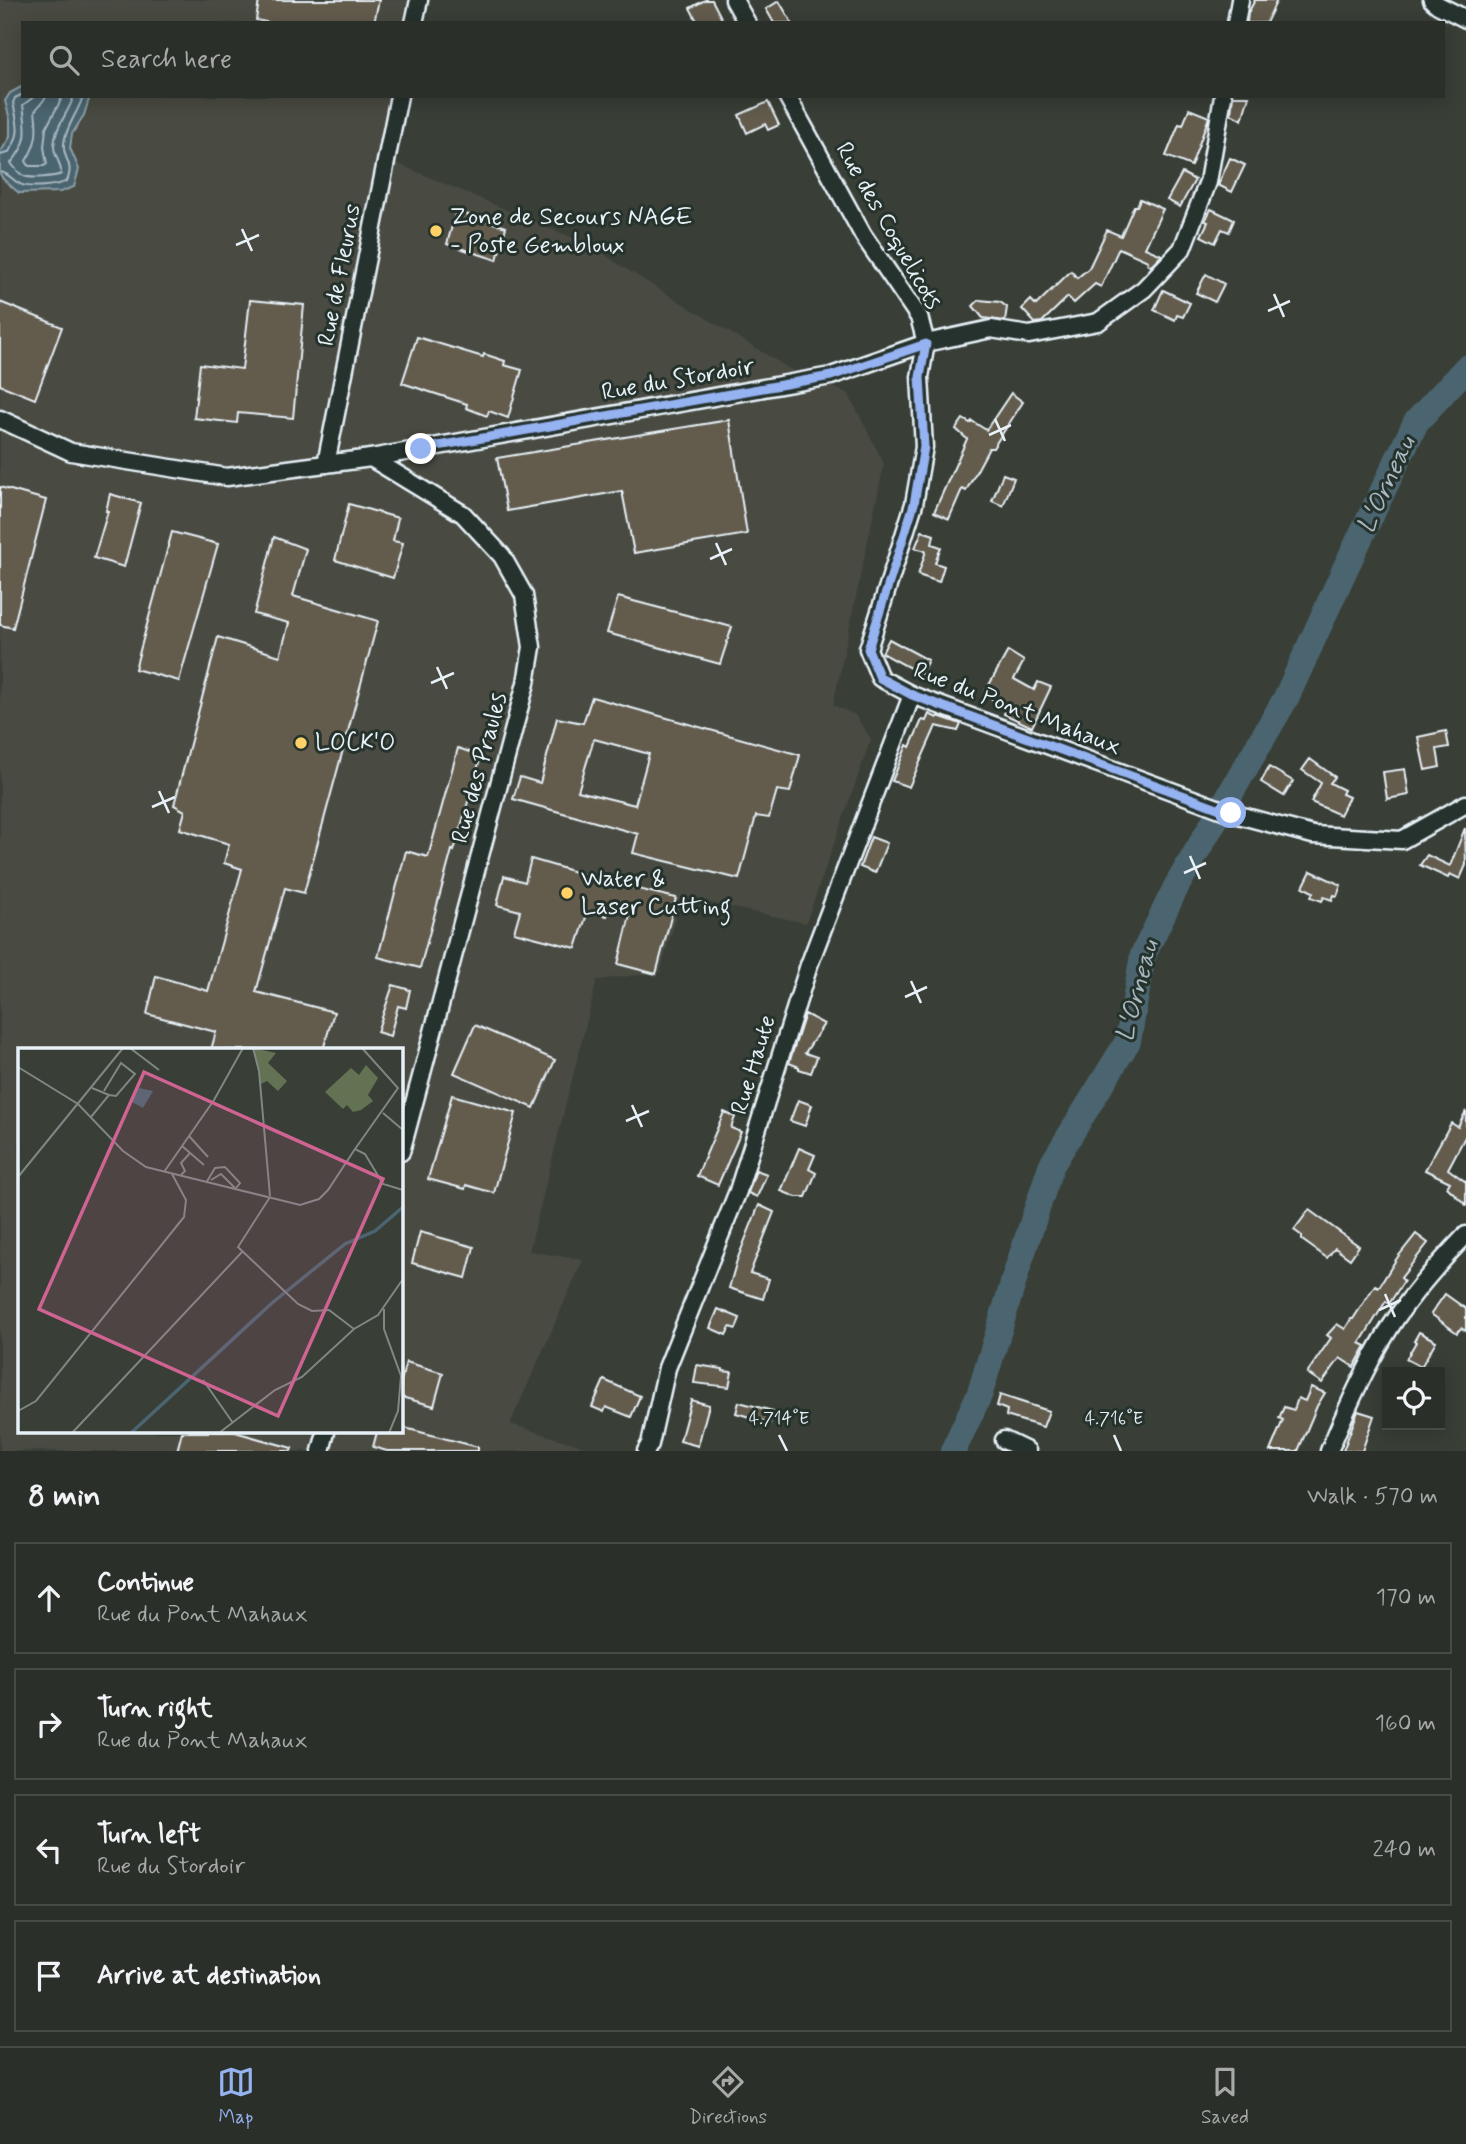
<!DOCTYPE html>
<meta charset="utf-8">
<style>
:root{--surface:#2b2f29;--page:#373b35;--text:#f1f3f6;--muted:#a6a9a8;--line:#474a46;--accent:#95b2f1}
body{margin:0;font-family:Mynerve,sans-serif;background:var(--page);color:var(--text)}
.controls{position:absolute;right:21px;bottom:21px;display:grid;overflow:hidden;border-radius:0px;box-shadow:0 4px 18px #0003}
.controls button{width:63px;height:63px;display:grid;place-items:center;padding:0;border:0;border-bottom:2px solid var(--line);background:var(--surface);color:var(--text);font:35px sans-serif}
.stop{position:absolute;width:21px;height:21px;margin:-16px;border:5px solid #95b2f1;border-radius:50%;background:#fff}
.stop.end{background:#95b2f1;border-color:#fff;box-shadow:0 2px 7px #0008}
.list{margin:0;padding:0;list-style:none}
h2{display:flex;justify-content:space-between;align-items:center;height:91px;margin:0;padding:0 28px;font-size:30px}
h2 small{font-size:23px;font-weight:400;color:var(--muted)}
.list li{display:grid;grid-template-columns:46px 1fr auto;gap:21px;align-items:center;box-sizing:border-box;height:112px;margin:0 14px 14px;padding:0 14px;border:2px solid var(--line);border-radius:0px}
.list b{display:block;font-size:26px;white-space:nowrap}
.list p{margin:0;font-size:23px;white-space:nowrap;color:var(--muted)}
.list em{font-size:23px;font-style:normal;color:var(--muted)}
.icon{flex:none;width:38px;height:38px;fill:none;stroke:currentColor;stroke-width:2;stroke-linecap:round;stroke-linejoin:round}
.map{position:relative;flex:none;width:1466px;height:1451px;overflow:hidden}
.search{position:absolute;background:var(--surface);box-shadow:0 4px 18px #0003;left:21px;right:21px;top:21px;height:77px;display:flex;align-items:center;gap:18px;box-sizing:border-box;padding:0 24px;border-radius:0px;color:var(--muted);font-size:26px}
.sheet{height:595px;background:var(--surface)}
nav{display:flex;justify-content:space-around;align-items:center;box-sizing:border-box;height:98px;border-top:2px solid var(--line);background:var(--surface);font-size:19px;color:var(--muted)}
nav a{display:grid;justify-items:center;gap:4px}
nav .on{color:var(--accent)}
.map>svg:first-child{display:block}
.built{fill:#494b42;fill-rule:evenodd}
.water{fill:#4b6570;stroke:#8a9da6;stroke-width:2}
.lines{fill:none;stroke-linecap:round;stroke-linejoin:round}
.shore{stroke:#a9b9c2;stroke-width:2}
.river{stroke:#4b6570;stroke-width:26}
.building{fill:#645c4d;stroke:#e8f1f8;stroke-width:2;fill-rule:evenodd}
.street-casing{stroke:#e8f1f8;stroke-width:21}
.street{stroke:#26332d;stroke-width:16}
.route{stroke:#95b2f1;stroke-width:9}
.ticks{fill:none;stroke:#e8f1f8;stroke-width:2.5}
.poi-dot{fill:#ffd166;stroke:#26332d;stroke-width:2.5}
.labels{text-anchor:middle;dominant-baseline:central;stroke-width:6;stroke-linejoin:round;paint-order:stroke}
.poi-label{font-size:24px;fill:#e8f1f8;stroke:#26332d;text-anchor:start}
.street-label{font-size:24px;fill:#e8f1f8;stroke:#26332d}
.water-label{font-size:26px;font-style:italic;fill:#a9b9c2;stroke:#26332d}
.inset-river{fill:none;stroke:#4b6570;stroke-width:3.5}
.inset-road{fill:none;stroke:#7f8684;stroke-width:2}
.view{fill:#cf6492;fill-opacity:0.15;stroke:#cf6492;stroke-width:3.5}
.inset-edge{fill:none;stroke:#e8f1f8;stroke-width:3.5}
.ticks-label{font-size:18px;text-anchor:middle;fill:#e8f1f8;stroke:#26332d;stroke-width:6;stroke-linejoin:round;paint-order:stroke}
</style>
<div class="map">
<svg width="1466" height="1451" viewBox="0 0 1466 1451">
<rect width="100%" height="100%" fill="#393f37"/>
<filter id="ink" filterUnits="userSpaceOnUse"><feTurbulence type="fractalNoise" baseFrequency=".0143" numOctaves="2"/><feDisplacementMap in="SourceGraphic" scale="14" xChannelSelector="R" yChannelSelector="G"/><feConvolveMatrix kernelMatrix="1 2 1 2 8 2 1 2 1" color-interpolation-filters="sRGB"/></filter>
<g filter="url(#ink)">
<path class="built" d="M0,0H411L409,23H23V96H402L396,163L594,247L621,266L801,376L848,393L884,464L833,705L855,715L871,739L806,923L682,897L660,972L597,980L529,1251L583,1260L510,1424L598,1451H0ZM19,1050H401V1432H19Z"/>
<polygon class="water" points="23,86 23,96 90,96 84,115 72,134 70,148 79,169 74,187 60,192 19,193 3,179 0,174 0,153 10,137 10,120 5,101 10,93"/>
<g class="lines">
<g class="shore">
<path d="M35,96L23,105C27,132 29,142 11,163C14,167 19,174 24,176C31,179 55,177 61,174C62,164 54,156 54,146C55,126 68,114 74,96"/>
<path d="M47,96L35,111C38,132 37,143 26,161L29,166H44L47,164L44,147L46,128L63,96"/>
<path d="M0,155L8,153C22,134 18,125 13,103L15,98L23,94"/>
<path d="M0,172C9,173 12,180 20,184C29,189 58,186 67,181C75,162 62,160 64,143C66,126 78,113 83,96"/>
</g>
<polyline class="river" points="953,1451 980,1393 1017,1270 1051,1166 1128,1041 1143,955 1176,887 1286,698 1345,569 1416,422 1466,368"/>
</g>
<g class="building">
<polygon points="259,0 379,0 374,23 271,23 256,20"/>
<polygon points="705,0 712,0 724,23 698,23 690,8"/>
<polygon points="1255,0 1277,0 1266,23 1247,23 1248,13"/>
<polygon points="779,1 792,23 774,23 766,9"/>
<polygon points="1233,96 1249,96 1242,120 1231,114"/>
<polygon points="768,102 779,125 768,130 765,124 747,133 739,115"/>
<polygon points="1189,109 1209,117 1191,166 1166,156 1179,124 1183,125"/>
<polygon points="1230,158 1245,165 1232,192 1218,185"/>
<polygon points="1182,173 1195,180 1180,207 1167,200"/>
<polygon points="1140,199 1163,209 1145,248 1162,255 1151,266 1147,264 1148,261 1119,248 1101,287 1095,284 1074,303 1068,297 1042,322 1035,323 1022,309 1031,300 1036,305 1071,271 1077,278 1089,268 1107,230 1121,236 1134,206 1137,206"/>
<polygon points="1211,209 1234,220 1229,232 1222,229 1215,243 1201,236 1208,222 1205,221"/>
<polygon points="456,211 506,227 497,260 447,244"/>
<polygon points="1206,274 1224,284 1215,302 1196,293"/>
<polygon points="1163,290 1190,303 1183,317 1177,315 1175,320 1154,310"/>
<polygon points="250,300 304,305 293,418 238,413 237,423 194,418 200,364 242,369"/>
<polygon points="979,300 1000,302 1007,307 1005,321 983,318 973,306"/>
<polygon points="0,302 62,327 35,399 0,385"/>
<polygon points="417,337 483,357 484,354 505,361 504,365 522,370 508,418 489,411 487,416 466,408 467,404 402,383"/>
<polygon points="1011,393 1023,402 993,448 989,448 966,491 962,489 949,519 934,512 967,439 956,429 963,419 970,423 972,421 986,430"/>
<polygon points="729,420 747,534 634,553 622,491 507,511 497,458"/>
<polygon points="1003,474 1014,478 1003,506 992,501"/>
<polygon points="0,487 46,500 13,628 0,625"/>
<polygon points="110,494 141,503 124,567 94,558 108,511 106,511"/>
<polygon points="349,504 398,518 393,541 403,543 393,578 335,560"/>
<polygon points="922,531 934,535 932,544 941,547 935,563 944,566 939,582 918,575 926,551 915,548"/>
<polygon points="172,532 218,544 179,681 135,669"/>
<polygon points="274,537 306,549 293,596 378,621 304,893 285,888 256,992 334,1012 323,1050 211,1050 216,1032 147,1014 156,976 208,991 242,869 224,863 229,844 180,829 185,811 174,805 218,637 280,656 289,623 254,614"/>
<polygon points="618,597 732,627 720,664 607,633"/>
<polygon points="889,639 928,660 921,674 882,653"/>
<polygon points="1008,651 1024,661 1014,679 1034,690 1038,682 1051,687 1032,727 1004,714 1006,708 984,694"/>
<path d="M592,697L800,755L790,792L777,790L769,818L756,816L739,879L633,853L638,834L513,799L520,777L540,783L557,718L583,723ZM594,739L649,754L635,805L578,791Z"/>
<polygon points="929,714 937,718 938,716 961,724 958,731 936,726 909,787 892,781 907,745 910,747 922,720 926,721"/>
<polygon points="1446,731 1449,747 1437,749 1440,767 1425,770 1418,737"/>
<polygon points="458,748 481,756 454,851 452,850 420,968 378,957 406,851 428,857"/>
<polygon points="1310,759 1335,777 1330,783 1344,790 1342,794 1349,797 1340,815 1311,802 1321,783 1302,770"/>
<polygon points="1269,767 1293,781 1284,796 1261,782"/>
<polygon points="1405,769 1409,795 1387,799 1383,772"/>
<polygon points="1465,828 1466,865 1460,879 1450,874 1448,878 1420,865 1427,855 1450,866"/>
<polygon points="871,837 887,843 875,873 860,867"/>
<polygon points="531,859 613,883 676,898 656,974 618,964 631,911 609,904 607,916 588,911 576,948 514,932 520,911 497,905 504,876 525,882"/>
<polygon points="1311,871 1341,885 1337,896 1334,895 1332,900 1324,897 1322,901 1311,897 1313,892 1303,887"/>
<polygon points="393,985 410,990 406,1008 398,1006 390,1036 377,1032"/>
<polygon points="805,1014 824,1024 805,1053 817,1057 811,1073 799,1069 799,1067 789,1063"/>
<polygon points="475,1025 555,1060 534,1108 454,1073"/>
<polygon points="452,1095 516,1113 494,1193 466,1185 465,1189 428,1179"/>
<polygon points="798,1100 812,1105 805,1126 790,1121"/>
<polygon points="1466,1111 1466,1135 1448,1169 1466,1182 1466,1205 1447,1187 1450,1182 1425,1170 1451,1123 1458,1127"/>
<polygon points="724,1112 735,1117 731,1128 741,1132 718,1185 697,1176"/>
<polygon points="799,1148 815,1155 809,1169 816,1173 806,1197 796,1197 781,1191"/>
<polygon points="756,1170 767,1174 757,1197 748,1193"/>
<polygon points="759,1205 774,1212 750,1273 769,1279 763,1299 729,1288 737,1260"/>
<polygon points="1309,1210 1359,1246 1350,1259 1335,1248 1327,1258 1302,1240 1302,1236 1294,1230"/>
<polygon points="420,1232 474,1247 466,1278 412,1263"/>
<polygon points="1416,1234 1428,1243 1401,1278 1404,1281 1389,1304 1386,1301 1360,1343 1366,1346 1354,1367 1340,1358 1322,1383 1307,1373 1331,1338 1327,1335 1337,1324 1345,1329 1351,1319 1353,1319 1375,1285 1379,1287 1397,1258"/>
<polygon points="1445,1294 1466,1309 1466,1331 1461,1328 1457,1333 1431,1314"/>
<polygon points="718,1309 740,1318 736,1329 730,1327 726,1335 710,1328"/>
<polygon points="1419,1332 1436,1341 1421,1367 1406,1359 1416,1342 1414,1341"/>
<polygon points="406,1362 443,1373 434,1406 401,1397 401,1381"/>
<polygon points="697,1365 723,1369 723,1371 732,1372 729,1387 694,1383"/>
<polygon points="604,1380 640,1396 631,1417 606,1407 604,1412 592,1407"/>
<polygon points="1311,1387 1325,1393 1317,1406 1298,1451 1270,1451 1283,1420 1279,1418 1284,1407 1294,1410 1298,1398 1305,1401"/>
<polygon points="1000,1395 1049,1411 1043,1427 1006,1416 1007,1410 997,1406"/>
<polygon points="691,1400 709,1405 698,1446 680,1441"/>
<polygon points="739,1402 773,1411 770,1423 736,1413"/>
<polygon points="1358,1411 1374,1416 1362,1451 1343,1451"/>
<polygon points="401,1427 478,1447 478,1451 387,1451 373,1447 377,1432 401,1432"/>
<polygon points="182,1432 235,1432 292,1448 291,1451 177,1451"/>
</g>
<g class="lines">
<g class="street-casing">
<g id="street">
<polyline points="734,0 747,23"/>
<polyline points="1432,0 1438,5 1466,19"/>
<polyline points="414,23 419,0"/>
<polyline points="1236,23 1240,0"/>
<polyline points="787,96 863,235 919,317 926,343 920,377 924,447 914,504 868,649 880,678 912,695 1231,813 1313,835 1402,840 1466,804"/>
<polyline points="0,419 71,452 227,477 371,458 831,376 926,343 991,329 1029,335 1098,322 1144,289 1182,249 1208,182 1223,96"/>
<polyline points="371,458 463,514 502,556 524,595 532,647 526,683 401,1152"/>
<polyline points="326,464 399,96"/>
<polyline points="1004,1440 1027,1451"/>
<polyline points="321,1451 326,1432"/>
<polyline points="646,1451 650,1444 667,1368 738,1191 809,965 912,695"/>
<path d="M1329,1451C1347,1408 1366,1365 1391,1326C1412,1293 1439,1263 1466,1235"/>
</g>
</g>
<use href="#street" class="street"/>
</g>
</g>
<g class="lines" filter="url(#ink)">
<polyline class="route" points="421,449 831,376 926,344 920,377 924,447 914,504 868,649 880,678 912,695 1231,813"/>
</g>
<path class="ticks" d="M242,229L252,251M236,245L259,235M1274,294L1284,317M1268,311L1290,301M995,419L1005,441M989,435L1011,425M716,543L726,565M710,559L732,549M437,667L447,689M431,683L454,673M159,791L169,813M152,807L175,797M1190,856L1200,879M1184,873L1206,863M911,981L921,1003M905,997L927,987M632,1105L642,1127M626,1121L649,1111M1385,1294L1395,1317M1379,1310L1401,1300M779,1435L787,1451M1114,1435L1121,1451"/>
<g class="poi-dot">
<circle cx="436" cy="231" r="7"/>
<circle cx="301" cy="743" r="7"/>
<circle cx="567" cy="893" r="7"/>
</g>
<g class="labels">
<g class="poi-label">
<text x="450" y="217">Zone de Secours NAGE<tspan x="450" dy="28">- Poste Gembloux</tspan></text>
<text x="315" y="743">LOCK'O</text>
<text x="581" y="879">Water &amp;<tspan x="581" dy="28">Laser Cutting</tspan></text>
</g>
<g class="street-label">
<text transform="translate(888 226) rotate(60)">Rue des Coquelicots</text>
<text transform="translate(340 275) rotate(-79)">Rue de Fleurus</text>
<text transform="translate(678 380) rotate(-10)">Rue du Stordoir</text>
<text transform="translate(1017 709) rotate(21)">Rue du Pont Mahaux</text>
<text transform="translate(480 768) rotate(-75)">Rue des Praules</text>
<text transform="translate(754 1065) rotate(-73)">Rue Haute</text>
</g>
<g class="water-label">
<text transform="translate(1387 485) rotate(-65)">L'Orneau</text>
<text transform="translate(1138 991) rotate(-75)">L'Orneau</text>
</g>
</g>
<g transform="translate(18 1048)">
<rect width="385" height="385" fill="#393f37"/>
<path d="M235,0L258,5L250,15L269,33L260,43L249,33L243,36ZM348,17L360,30L350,47L355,53L343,62L335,64L329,57L325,61L307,44L333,20L341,27Z" fill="#637253"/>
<path d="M121,40L135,43L125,60L114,54Z" fill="#4b6570"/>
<path class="inset-river" d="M113,385L254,255L327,196L357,183L385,159"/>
<path class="inset-road" d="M112,0L141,22M235,0L241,23L252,148M0,19L60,56L105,103L128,119L282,157L301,151L310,142L337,101L347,106L365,136L385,142M86,43L103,15L117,26L98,48L91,47M365,65L385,82M73,69L91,47L74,40M171,88L190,109M164,98L186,117M337,101L380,40L344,0M146,124L196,52L225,0M162,128L167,123L163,115L172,105M0,129L105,0M193,132L203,126L217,140M188,135L197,120L207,119L222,135L218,140M252,149L220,199L280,256L294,263L311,262L336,281M366,261V281L383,328L380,363L371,385M185,332L215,375M0,363L18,353L166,169L168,152L154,126M54,385L224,204M201,385L257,342L284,329L336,281L360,267L385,231"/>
<path class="view" d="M126,24L365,131L260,368L21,261Z"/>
<rect width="385" height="385" class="inset-edge"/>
</g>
<g class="ticks-label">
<text x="779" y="1424">4.714°E</text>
<text x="1114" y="1424">4.716°E</text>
</g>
</svg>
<div class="controls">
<button><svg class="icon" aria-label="locate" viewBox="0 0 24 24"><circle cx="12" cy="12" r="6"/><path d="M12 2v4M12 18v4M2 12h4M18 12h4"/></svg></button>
</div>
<div class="stop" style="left:1231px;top:813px"></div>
<div class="stop end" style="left:421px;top:449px"></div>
<div class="search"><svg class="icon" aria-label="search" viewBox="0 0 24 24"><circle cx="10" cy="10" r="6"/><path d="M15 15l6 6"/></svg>Search here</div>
</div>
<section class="sheet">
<h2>8 min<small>Walk · 570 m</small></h2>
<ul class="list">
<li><svg class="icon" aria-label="ahead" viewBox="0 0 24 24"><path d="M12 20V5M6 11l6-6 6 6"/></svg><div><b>Continue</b><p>Rue du Pont Mahaux</p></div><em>170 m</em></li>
<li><svg class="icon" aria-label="right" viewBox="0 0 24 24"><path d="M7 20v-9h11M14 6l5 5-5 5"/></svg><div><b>Turn right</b><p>Rue du Pont Mahaux</p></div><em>160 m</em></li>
<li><svg class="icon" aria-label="left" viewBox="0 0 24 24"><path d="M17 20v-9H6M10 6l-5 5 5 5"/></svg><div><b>Turn left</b><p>Rue du Stordoir</p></div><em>240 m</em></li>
<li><svg class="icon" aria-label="arrive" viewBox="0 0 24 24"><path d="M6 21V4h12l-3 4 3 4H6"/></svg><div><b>Arrive at destination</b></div></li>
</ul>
</section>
<nav>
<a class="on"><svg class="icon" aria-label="map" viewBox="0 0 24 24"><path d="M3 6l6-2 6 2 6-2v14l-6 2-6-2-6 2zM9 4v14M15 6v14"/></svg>Map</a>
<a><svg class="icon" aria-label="directions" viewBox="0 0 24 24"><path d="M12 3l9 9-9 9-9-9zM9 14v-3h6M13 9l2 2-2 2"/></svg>Directions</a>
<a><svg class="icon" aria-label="saved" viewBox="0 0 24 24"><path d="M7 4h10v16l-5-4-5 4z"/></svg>Saved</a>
</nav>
